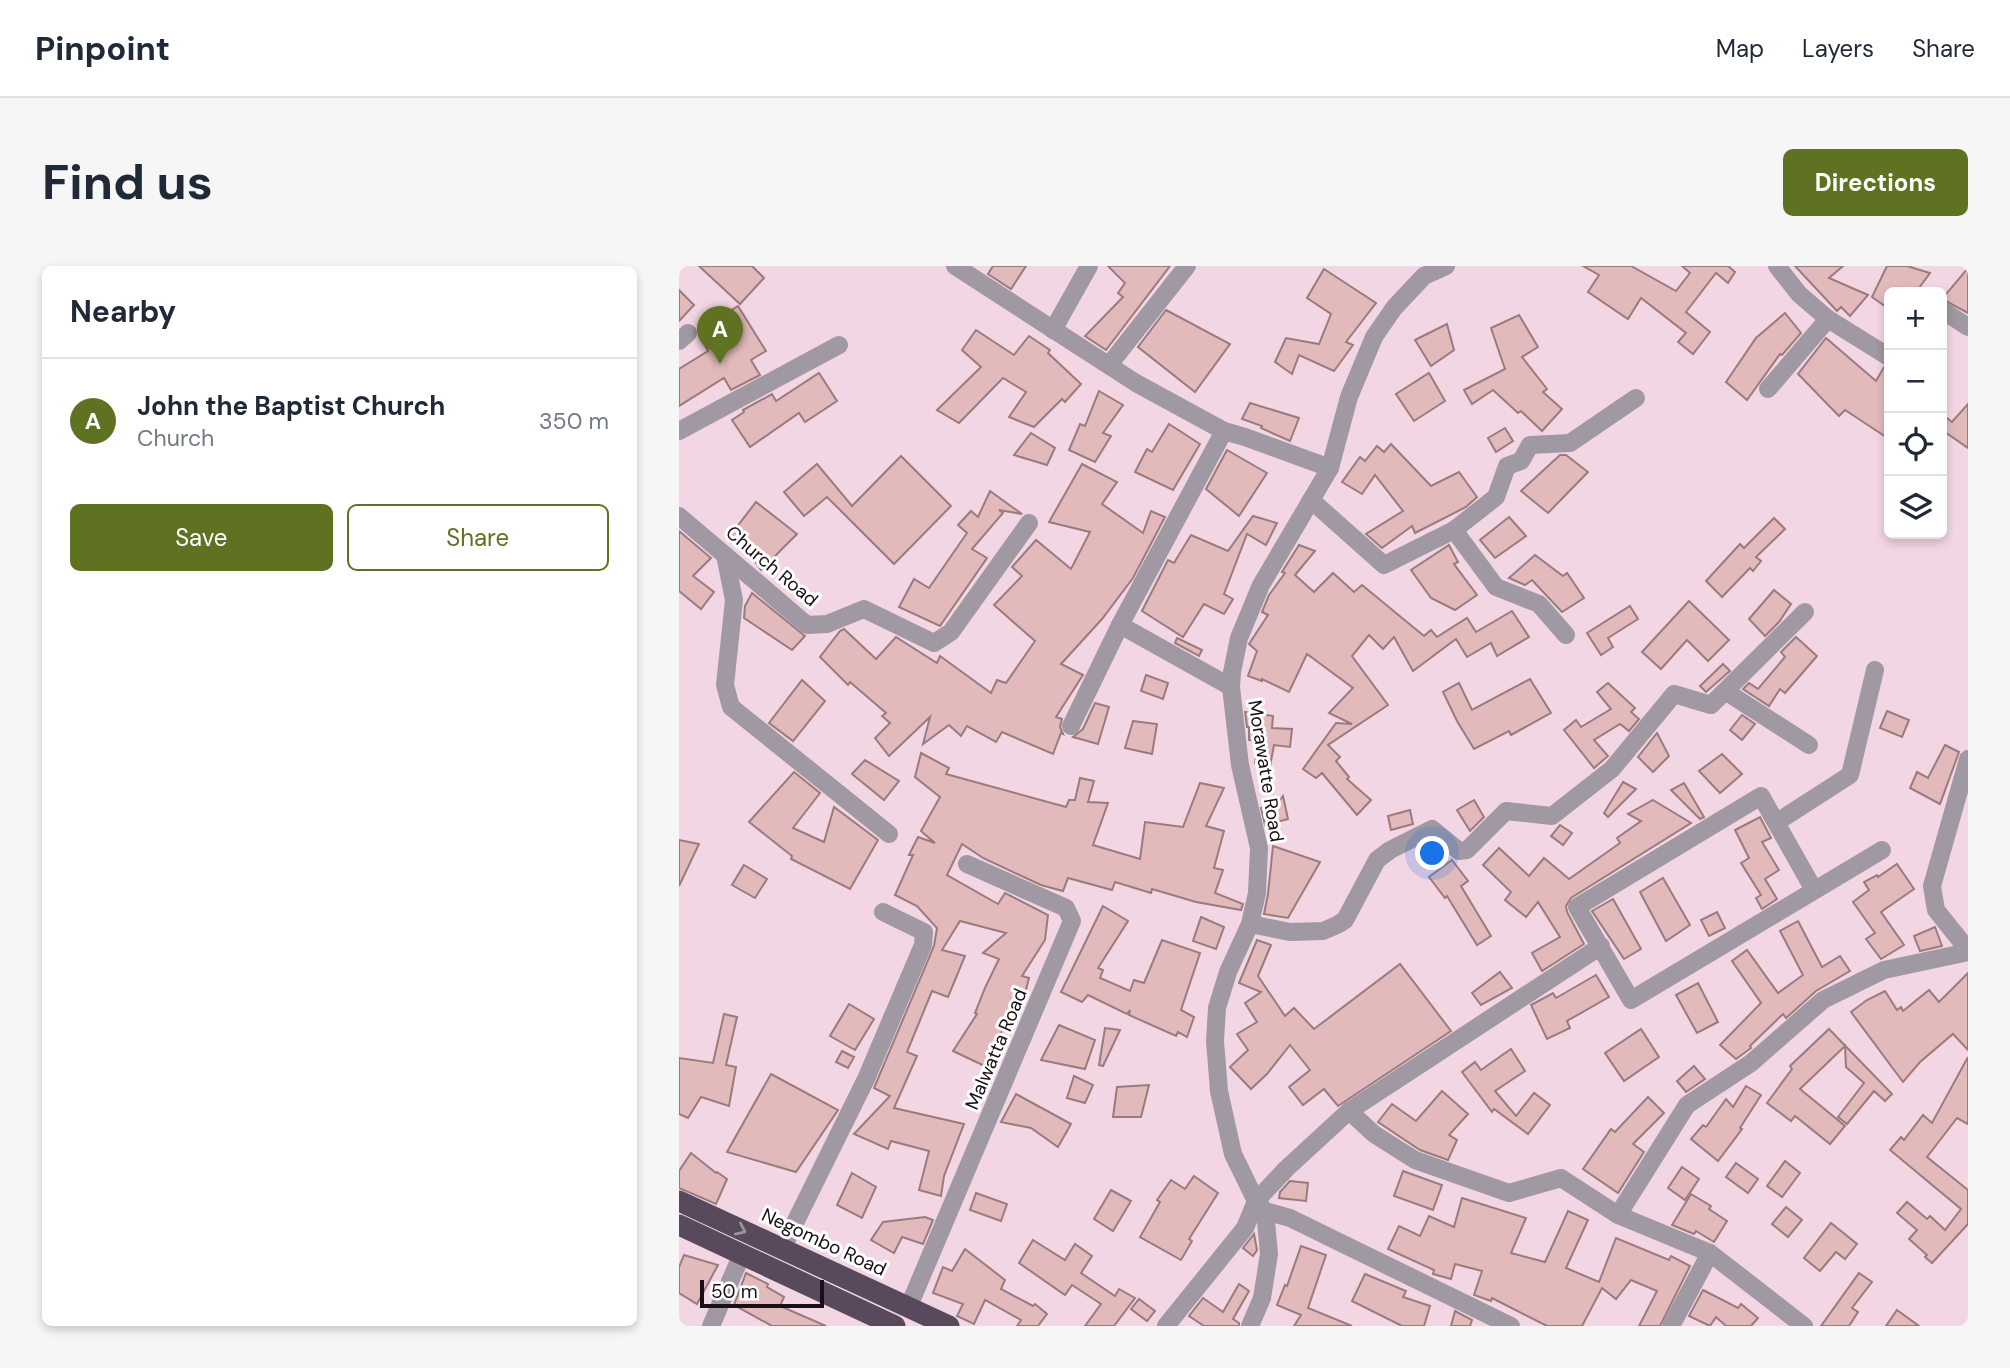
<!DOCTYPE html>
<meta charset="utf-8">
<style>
:root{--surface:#fff;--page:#f6f6f7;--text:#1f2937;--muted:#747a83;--line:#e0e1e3;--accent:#5e7221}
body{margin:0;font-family:"DM Sans",sans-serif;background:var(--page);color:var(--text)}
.controls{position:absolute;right:21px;top:21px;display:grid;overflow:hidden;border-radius:10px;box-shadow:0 4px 10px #0003}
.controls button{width:63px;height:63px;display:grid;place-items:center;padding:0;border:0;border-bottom:2px solid var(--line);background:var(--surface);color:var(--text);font:35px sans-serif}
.scale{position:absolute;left:21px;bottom:18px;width:124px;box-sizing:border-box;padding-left:7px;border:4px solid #190f14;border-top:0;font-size:19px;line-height:24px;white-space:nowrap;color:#190f14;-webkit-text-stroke:5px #fff;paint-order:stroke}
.you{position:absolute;left:754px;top:588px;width:24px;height:24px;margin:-18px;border:5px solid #fff;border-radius:50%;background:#1a73e8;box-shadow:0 0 0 10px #1a73e833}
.badge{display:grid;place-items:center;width:46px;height:46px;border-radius:50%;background:var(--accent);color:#fff;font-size:23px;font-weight:700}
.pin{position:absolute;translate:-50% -58px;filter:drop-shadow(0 2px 4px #0008)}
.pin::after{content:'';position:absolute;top:37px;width:24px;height:21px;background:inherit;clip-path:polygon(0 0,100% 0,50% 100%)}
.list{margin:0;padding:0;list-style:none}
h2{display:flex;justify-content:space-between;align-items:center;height:91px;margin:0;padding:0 28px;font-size:30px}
h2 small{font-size:23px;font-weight:400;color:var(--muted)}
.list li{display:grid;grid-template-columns:46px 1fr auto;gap:21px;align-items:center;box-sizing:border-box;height:126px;padding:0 28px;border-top:2px solid var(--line)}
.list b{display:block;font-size:26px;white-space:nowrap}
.list p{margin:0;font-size:23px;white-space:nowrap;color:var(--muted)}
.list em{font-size:23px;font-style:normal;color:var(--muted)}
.actions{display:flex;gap:14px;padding:21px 28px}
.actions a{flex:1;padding:16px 0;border:2px solid var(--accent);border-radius:10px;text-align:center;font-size:24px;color:var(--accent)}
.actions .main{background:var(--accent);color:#fff}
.icon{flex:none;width:38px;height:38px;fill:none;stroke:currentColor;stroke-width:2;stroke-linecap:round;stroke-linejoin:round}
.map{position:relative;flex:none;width:1289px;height:1060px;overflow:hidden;border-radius:10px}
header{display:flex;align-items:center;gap:42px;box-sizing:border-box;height:98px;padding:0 35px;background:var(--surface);border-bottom:2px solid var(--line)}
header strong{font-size:33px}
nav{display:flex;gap:38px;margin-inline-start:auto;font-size:24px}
.intro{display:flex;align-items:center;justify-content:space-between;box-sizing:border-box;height:168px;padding:0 42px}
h1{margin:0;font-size:49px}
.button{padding:18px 32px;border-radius:10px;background:var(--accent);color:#fff;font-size:24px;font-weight:700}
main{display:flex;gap:42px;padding:0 42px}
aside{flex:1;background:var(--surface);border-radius:10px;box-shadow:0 4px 10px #0003}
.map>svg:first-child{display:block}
.building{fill:#e3babc;stroke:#9a7b7d;stroke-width:2}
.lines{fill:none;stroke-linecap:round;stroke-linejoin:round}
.minor{stroke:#a098a2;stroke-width:18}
.highway{stroke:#59495c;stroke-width:21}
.oneway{stroke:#9b929d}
.labels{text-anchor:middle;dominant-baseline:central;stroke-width:6;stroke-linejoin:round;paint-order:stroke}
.street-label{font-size:19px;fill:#190f14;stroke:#fff}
</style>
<header>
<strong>Pinpoint</strong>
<nav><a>Map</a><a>Layers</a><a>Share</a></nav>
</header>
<div class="intro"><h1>Find us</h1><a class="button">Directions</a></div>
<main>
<aside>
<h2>Nearby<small></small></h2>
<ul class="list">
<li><span class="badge">A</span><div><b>John the Baptist Church</b><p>Church</p></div><em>350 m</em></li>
</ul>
<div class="actions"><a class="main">Save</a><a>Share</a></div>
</aside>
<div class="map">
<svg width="1289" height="1060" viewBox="0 0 1289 1060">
<rect width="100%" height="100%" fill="#f3d6e4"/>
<g class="building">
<polygon points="20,0 73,0 85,12 61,38"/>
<polygon points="314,0 347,0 332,23 309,8"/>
<polygon points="429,0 491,0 427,84 406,70 444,31 439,27 446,17"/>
<polygon points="904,0 952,0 997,25 1011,7 1003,0 1049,0 1056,6 1049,17 1037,7 1007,46 1031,66 1014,88 999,76 1007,67 962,32 949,53 909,26 920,9"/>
<polygon points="1116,0 1164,0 1150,12 1189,29 1171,50 1162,41 1158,45"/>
<polygon points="1208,0 1228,0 1251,7 1237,26 1210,26 1210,43 1193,31"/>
<polygon points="1289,2 1289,47 1263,33"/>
<polygon points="645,3 697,37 667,76 674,79 655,105 620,89 613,108 596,96 607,72 640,78 652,48 628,32"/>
<polygon points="0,24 15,39 0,55"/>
<polygon points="59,40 87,85 72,94 81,109 52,124 45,112 0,140 0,103 29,85 20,69 20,64"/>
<polygon points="487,44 551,78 516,126 459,81"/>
<polygon points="1106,47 1122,67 1103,89 1101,88 1068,134 1047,116 1077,72"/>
<polygon points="840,49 859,81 843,91 868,123 864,126 883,143 863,165 842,145 839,147 814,124 793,138 785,124 826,103 812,62"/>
<polygon points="768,58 775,84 752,100 736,74"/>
<polygon points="297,64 335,89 350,70 371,84 369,87 402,118 386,136 383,133 355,161 330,151 347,126 324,112 280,157 258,144 302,101 283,84"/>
<polygon points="1147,72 1197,115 1205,101 1210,102 1210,173 1166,144 1160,150 1119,108"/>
<polygon points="140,107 158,135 126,156 120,147 71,181 53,154 65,146 64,144 93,128 97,135"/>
<polygon points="750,107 766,135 735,155 717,128"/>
<polygon points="420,125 444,139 424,167 432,170 416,196 390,184 401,158 406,160"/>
<polygon points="571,137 620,152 611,175 582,162 583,160 563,153"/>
<polygon points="1289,138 1289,182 1263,164 1263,148 1273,156"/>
<polygon points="490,158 521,178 494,224 456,206 468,183 473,186"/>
<polygon points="826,162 834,175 817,186 809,172"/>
<polygon points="352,167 376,182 368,199 335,189"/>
<polygon points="712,178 752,220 780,206 798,231 787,241 736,267 733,260 703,282 687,268 724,245 696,209 683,228 663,216 681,191 686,195 698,180 705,186"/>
<polygon points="548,184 588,207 560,250 527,223"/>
<polygon points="881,189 887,189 909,206 869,247 842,225"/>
<polygon points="222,190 272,240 215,298 148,231 125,250 105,226 138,198 173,240"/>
<polygon points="403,198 438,216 423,238 464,267 472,245 486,251 454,312 423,353 382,398 404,409 377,451 383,453 381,461 384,468 382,467 374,488 323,466 317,476 288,460 282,470 270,459 244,478 251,451 210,490 196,472 211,457 203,450 207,447 171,416 169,419 141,391 161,365 165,363 197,393 217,371 258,397 261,390 312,427 318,414 327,417 356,375 315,339 343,310 333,301 357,274 392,303 411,266 370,256"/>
<polygon points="311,225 343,248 320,244 324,247 293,283 308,292 261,360 220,341 235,313 250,322 288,267 279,259 292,245 299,251"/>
<polygon points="77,236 118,268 82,304 70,287 50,271"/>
<polygon points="574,250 598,257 587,279 568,268 545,328 554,333 545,348 525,338 504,371 463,345 489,294 495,297 512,269 549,285"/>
<polygon points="830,251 847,270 816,292 801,274"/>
<polygon points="1095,252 1106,263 1077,291 1082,295 1074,305 1071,302 1043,331 1027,315 1061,278 1065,282"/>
<polygon points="0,265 32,292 14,310 35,326 22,343 0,325"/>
<polygon points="620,279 636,285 616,309 635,326 654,307 675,326 683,319 745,370 752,364 758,371 788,352 797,366 833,345 850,371 818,390 812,377 788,391 777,373 734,405 715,371 704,383 690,369 673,390 709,439 649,479 661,491 657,495 670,511 668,513 692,534 678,549 643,507 637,512 624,503 657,457 673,458 650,447 674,422 628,388 610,426 583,413 583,415 569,410 578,385 570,378 589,349 583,346 590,329 606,307 603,306"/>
<polygon points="770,279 779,296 775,298 798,329 776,344 752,332 732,304"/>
<polygon points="856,289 884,310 888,307 905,332 883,346 853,314 846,319 830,312"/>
<polygon points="1095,324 1112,338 1100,356 1086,370 1070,353"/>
<polygon points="73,327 126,370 113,384 65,352 66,340"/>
<polygon points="1010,335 1050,374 1029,395 1008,374 982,403 963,386"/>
<polygon points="951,340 959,353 929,372 934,381 922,389 908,367"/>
<polygon points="1117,371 1138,390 1106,427 1101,423 1090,440 1064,423 1070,417 1079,423 1106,391 1102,386"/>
<polygon points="498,372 523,384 520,390 496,377"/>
<polygon points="1044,398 1051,405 1027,426 1021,420"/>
<polygon points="467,409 489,417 484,433 462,425"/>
<polygon points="851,413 872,447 832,469 830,465 795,483 778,455 764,426 780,417 793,444"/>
<polygon points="123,414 146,435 114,475 90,457"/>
<polygon points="929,417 956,442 952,446 960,453 950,465 941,458 915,474 929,490 915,502 885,464 897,454 902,461 932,443 918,426"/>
<polygon points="416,437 430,441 419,478 394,471 404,463"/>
<polygon points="1208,445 1230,454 1223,471 1201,462"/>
<polygon points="566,446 594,450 593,462 613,463 611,481 595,479 591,500 576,497 580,476 570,474 570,461 568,461"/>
<polygon points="1063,449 1076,458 1063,474 1051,464"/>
<polygon points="454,455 478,458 473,488 446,482"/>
<polygon points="978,467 990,490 974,506 959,491"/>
<polygon points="1266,479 1280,486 1261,538 1231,522 1238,506 1249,512"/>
<polygon points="242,487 270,502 267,508 387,541 390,534 396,534 401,512 415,515 409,536 429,537 414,579 461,593 466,556 504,561 521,517 545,522 527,560 545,565 535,602 544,604 536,627 564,638 562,644 517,636 473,623 472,627 436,616 433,624 389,612 384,625 362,619 304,592 283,578 268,609 319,638 326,627 369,649 366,674 343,710 350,712 343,739 336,736 329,763 324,761 312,803 274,785 298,748 296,747 306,722 320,693 304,687 327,667 281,655 263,684 286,690 269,731 253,725 228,786 238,790 215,842 285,858 265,910 262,930 240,924 250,885 212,875 209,883 175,868 211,830 195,822 255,680 258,662 238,640 216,629 234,589 230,589 239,571 256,577 242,565 261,531 236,511"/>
<polygon points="1043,488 1063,508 1041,527 1020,505"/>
<polygon points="186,494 220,515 205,534 173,508"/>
<polygon points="115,506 141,527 114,562 145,576 155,541 199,574 171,623 112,593 113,590 70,556"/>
<polygon points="944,516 957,523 929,551 925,547"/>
<polygon points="1005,517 1025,551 1021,553 992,524"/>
<polygon points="604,530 609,553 586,559 582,542 598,538"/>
<polygon points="795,534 805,551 791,565 778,544"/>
<polygon points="974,534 1012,557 892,632 887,640 888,646 905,678 863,705 853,687 881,671 859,636 847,651 826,634 832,626 804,599 820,582 850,610 865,592 890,613 941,577 938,572 962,555 949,548"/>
<polygon points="731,544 734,558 712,564 709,550"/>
<polygon points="1081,551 1092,572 1083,576 1100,604 1086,613 1098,633 1083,643 1077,632 1082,629 1062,597 1070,592 1056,564"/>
<polygon points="881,559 893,567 884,579 872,570"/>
<polygon points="0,574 20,578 0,620"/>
<polygon points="594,580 641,596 609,652 585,648 589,628"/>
<polygon points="773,594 789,615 782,620 812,670 798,679 768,630 766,632 750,611"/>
<polygon points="1218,598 1235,623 1202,646 1225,679 1202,693 1187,673 1196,667 1174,636 1190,624 1185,616 1198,609 1199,611"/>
<polygon points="65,599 88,613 76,632 53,619"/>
<polygon points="984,612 1011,659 987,675 961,626"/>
<polygon points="934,633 962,683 945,693 913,645"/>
<polygon points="424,640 449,655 419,702 424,704 421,712 451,725 455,714 465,717 483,674 521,687 502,744 515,751 508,771 499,766 497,770 450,749 451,744 448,748 409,729 403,736 382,726"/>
<polygon points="1038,646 1046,662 1030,670 1022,654"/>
<polygon points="522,651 545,661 537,683 514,675"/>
<polygon points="1119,655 1143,701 1161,690 1171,705 1137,725 1107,752 1104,748 1071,780 1072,782 1057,793 1041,779 1082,737 1053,695 1068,684 1099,727 1124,709 1101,665"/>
<polygon points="1256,661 1263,680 1241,685 1235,670"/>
<polygon points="578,674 592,679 579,710 606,750 615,742 635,763 721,698 772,765 659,840 645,823 624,839 610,821 631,804 611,779 588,808 572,823 551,801 569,784 558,768 578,756 566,737 582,726 560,717"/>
<polygon points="821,706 833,722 802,739 793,727"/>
<polygon points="1289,707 1289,784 1274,768 1241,796 1224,816 1172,746 1188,734 1206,725 1218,744 1222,741 1224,745 1250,724 1260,736"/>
<polygon points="917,709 930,731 888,755 891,762 868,773 852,739 874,727 877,732"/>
<polygon points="1019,717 1039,756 1018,767 997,729"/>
<polygon points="170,738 195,753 176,784 151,770"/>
<polygon points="45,748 58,751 47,799 57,801 50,840 22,831 9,852 0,848 0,792 34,797"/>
<polygon points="380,759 416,774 406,803 362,794"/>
<polygon points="426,762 441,764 424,800 420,799"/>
<polygon points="962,763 980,791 945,815 926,787"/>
<polygon points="1150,763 1213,828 1206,835 1195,825 1168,858 1159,851 1185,817 1167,801 1166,780 1121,823 1166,860 1151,878 1116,850 1112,855 1088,837 1113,803 1111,800"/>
<polygon points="832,783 846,805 816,825 837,850 855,827 871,839 849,868 815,843 813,846 783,806 796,796 802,804"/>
<polygon points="163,785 175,791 169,802 157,796"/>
<polygon points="1289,791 1289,858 1278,852 1248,891 1289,924 1289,958 1253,997 1246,991 1248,989 1230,973 1238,964 1218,947 1228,936 1248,953 1251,950 1266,964 1282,943 1211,884 1222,871 1225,874 1244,849 1253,857"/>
<polygon points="1015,800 1026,813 1007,826 998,815"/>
<polygon points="92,808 159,844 117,906 48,886"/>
<polygon points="395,810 414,819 406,837 388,832"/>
<polygon points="470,819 462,851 434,851 438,821"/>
<polygon points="1067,820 1082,829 1061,862 1063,863 1039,895 1012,873 1024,859 1027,861 1047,833 1054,841"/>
<polygon points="763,825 789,848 770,869 778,874 769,894 741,884 699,856 713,838 737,855"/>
<polygon points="337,828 392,858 379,881 352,862 322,856"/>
<polygon points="969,831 985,847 954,878 965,886 939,927 904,903 932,863 936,866"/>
<polygon points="12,887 37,907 38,906 48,913 37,938 0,922 0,905"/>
<polygon points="1106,895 1121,907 1103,931 1088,920"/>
<polygon points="1057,897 1079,913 1069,927 1047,911"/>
<polygon points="1003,901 1020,913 1006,934 989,922"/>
<polygon points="724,905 763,919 754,944 715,930"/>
<polygon points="173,907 197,921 183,952 158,939"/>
<polygon points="515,910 539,927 510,973 513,975 502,994 461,971 481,936 478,934 492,914 506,923"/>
<polygon points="611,915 629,917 627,935 600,932 601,926"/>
<polygon points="432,924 452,935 434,965 415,953"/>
<polygon points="297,927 328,938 322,955 291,944"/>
<polygon points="1012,928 1032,940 1030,943 1048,955 1035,976 1017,965 1015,968 993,959"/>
<polygon points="783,932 847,952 832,987 866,996 889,945 909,954 887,1002 920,1016 937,972 990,994 992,990 1011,1000 981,1060 960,1060 978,1025 952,1014 937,1033 923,1022 903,1060 868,1060 813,1032 812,1035 795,1029 803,1005 776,998 772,1013 754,1008 755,1004 709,983 720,960 741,970 750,950 775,961"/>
<polygon points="1107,941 1123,954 1109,971 1093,958"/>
<polygon points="246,951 254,954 244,978 223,971 215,987 192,974 204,956"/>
<polygon points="1152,957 1178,978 1166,993 1157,986 1141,1005 1125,992"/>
<polygon points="575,968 578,984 574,990 564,982"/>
<polygon points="354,974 386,994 396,978 413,990 402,1007 436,1030 440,1023 456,1032 435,1060 406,1060 422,1038 393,1019 386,1029 340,997"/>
<polygon points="622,980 647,989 629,1042 673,1060 615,1060 622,1049 598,1039 606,1019 608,1020"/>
<polygon points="286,983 326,1014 322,1023 354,1040 356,1038 368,1048 359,1060 338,1060 342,1054 306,1034 295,1058 278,1050 284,1038 254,1027 264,1001 273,1005"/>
<polygon points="5,989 39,999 18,1038 0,1027 0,1001"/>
<polygon points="67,1007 89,1018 88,1021 105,1031 101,1040 147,1060 93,1060 55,1039"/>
<polygon points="1180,1007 1193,1016 1173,1042 1179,1046 1170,1060 1142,1060"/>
<polygon points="686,1008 727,1025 724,1031 751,1040 745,1060 723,1060 673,1035"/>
<polygon points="560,1018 570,1025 554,1053 560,1057 560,1060 525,1060 510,1050 524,1032 544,1046"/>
<polygon points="1024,1024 1059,1042 1062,1038 1079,1052 1072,1060 1047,1060 1037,1051 1031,1060 1010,1050"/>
<polygon points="460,1033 476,1045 468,1055 452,1043"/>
<polygon points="1218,1044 1240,1060 1207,1060"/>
<polygon points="776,1045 793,1054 791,1060 772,1060"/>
</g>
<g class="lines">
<g class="minor">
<polyline points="276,0 457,117 545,165 566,171 651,202"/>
<polyline points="1098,0 1120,28 1149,53 1210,91"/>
<polyline points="1263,44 1289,61"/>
<polyline points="374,64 410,0"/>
<polyline points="0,75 9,67"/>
<polyline points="430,99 508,0"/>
<polyline points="1089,123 1149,53"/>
<polyline points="0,165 160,79"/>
<polyline points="632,234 705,299 775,264 817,321 860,338 887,369"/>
<polyline points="0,250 128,359 148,358 185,343 255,377 272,366 350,257"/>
<polyline points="775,264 817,231 828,200 842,195 851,179 891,177 957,132"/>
<polyline points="46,289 55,334 46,419 52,441 210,568"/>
<polyline points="441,359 552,421"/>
<polyline points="1046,425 1130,479"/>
<polyline points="392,460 441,359 545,165"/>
<polyline points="1289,493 1253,620 1257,644 1289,684"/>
<polyline points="1098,556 1171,509 1196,404"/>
<polyline points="1135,624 1082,530 898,641 952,734 1203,584"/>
<polyline points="571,658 611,666 644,665 658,659 666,654 698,594 711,584 753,563 780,585 788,584 827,545 873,550 933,503 995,428 1032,439 1126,346"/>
<polyline points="670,845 695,868 736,894 830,927 882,912 939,949 1008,839 1072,797 1144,734 1205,704 1289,686"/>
<polyline points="586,945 611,952 832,1060"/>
<polyline points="939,949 1031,987 1125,1060"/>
<polyline points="103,983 187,813 244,679 245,666 204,646"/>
<polyline points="230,1040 393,655 387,642 288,598"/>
<polyline points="32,1060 62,990"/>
<polyline points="487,1060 566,962 577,935 607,903 670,845 922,680"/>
<polyline points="571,1060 583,1032 590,988 586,945 577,935 554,888 540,825 536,775 538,742 549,706 571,658 578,627 580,582 561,499 552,421 553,406 560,372 582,319 651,202 670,131 695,71 715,42 745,10 767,0"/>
<polyline points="992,1060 1031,987"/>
</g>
<g class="highway">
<polyline points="0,935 270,1060"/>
<polyline points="0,959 216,1060"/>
</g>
</g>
<defs><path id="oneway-chevron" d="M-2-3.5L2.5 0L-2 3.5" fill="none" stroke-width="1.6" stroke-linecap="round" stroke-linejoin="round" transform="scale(1.75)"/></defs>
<use class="oneway" href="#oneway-chevron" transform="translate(62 964) rotate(25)"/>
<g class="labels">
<g class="street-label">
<text transform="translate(93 300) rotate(40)">Church Road</text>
<text transform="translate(587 505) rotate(81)">Morawatte Road</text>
<text transform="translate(317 783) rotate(-67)">Malwatta Road</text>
<text transform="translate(145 976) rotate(25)">Negombo Road</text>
</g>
</g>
</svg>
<div class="controls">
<button>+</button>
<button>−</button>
<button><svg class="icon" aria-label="locate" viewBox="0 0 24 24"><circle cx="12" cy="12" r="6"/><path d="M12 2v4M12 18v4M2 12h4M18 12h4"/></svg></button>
<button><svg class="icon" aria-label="layers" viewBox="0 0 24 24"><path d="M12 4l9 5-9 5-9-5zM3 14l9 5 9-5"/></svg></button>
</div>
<div class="scale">50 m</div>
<div class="you"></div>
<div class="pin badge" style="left:41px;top:98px">A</div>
</div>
</main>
